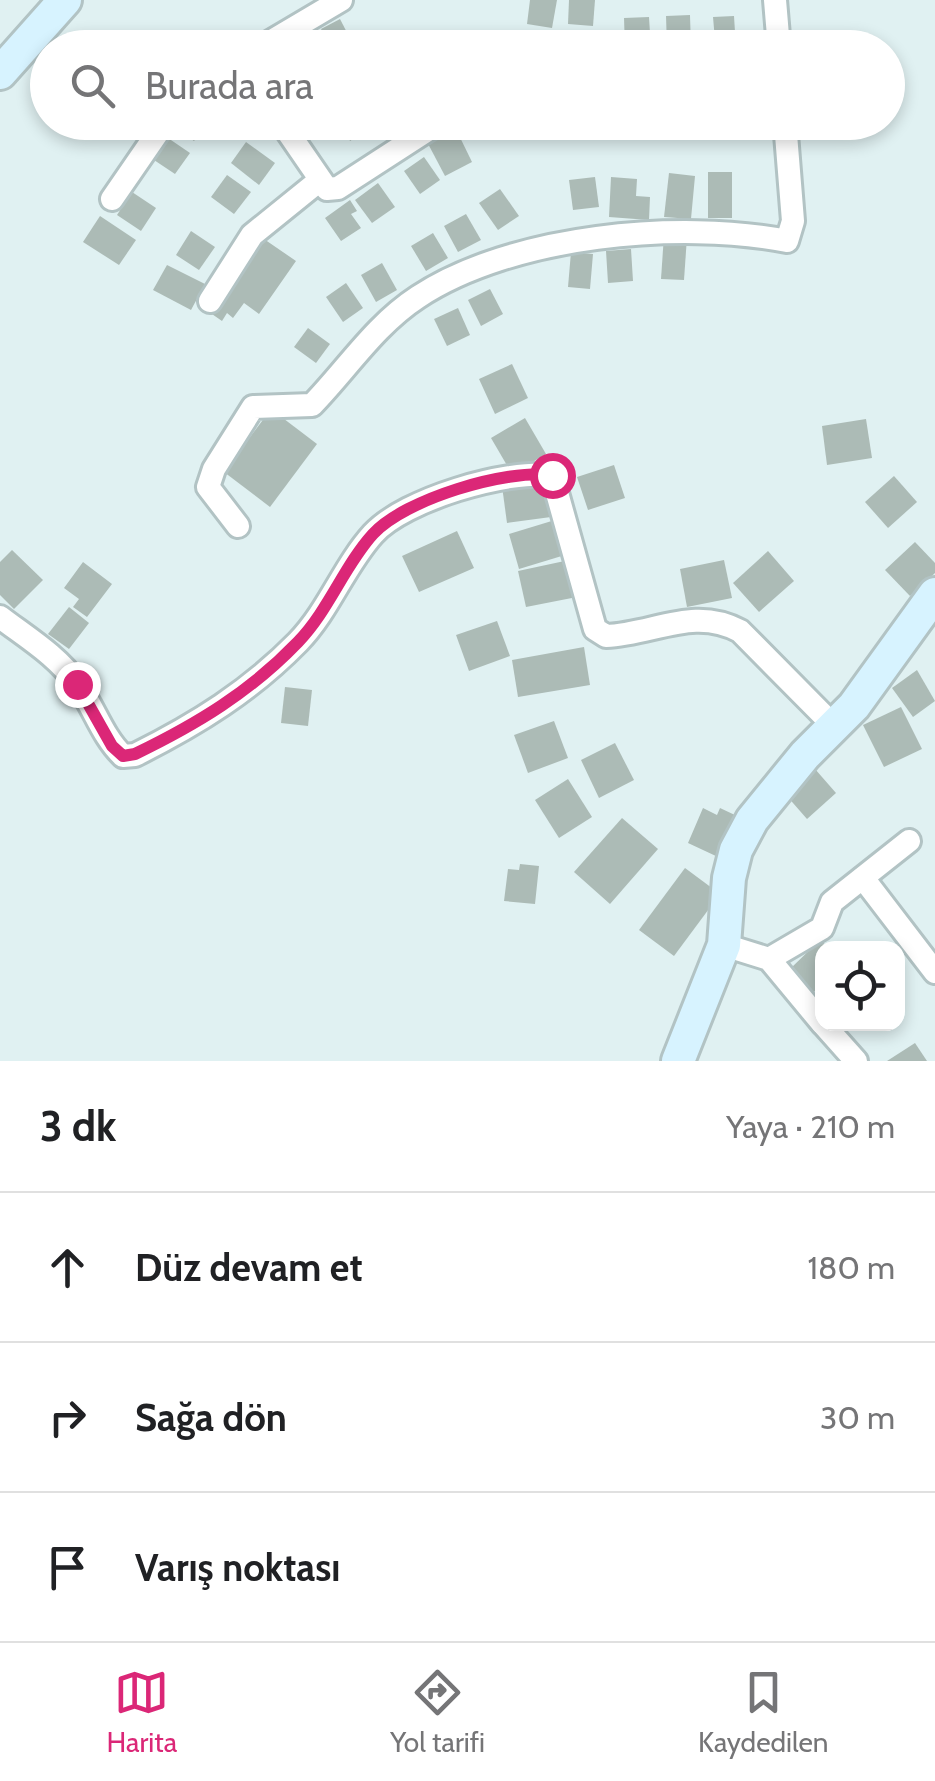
<!DOCTYPE html>
<html lang="tr">
<meta charset="utf-8">
<style>
:root{--surface:#fff;--page:#f6f6f6;--text:#202124;--muted:#757577;--line:#e0e0e0;--accent:#db2777}
body{margin:0;font-family:Cabin,sans-serif;background:var(--page);color:var(--text)}
.controls{position:absolute;right:30px;bottom:30px;display:grid;overflow:hidden;border-radius:20px;box-shadow:0 5px 15px #0003}
.controls button{width:90px;height:90px;display:grid;place-items:center;padding:0;border:0;border-bottom:2px solid var(--line);background:var(--surface);color:var(--text);font:50px sans-serif}
.stop{position:absolute;width:30px;height:30px;margin:-22px;border:8px solid #db2777;border-radius:50%;background:#fff}
.stop.end{background:#db2777;border-color:#fff;box-shadow:0 2px 10px #0008}
.list{margin:0;padding:0;list-style:none}
h2{display:flex;justify-content:space-between;align-items:center;height:130px;margin:0;padding:0 40px;font-size:42px}
h2 small{font-size:32px;font-weight:400;color:var(--muted)}
.list li{display:grid;grid-template-columns:65px 1fr auto;gap:30px;align-items:center;box-sizing:border-box;height:150px;padding:0 40px;border-top:2px solid var(--line)}
.list b{display:block;font-size:38px;white-space:nowrap}
.list em{font-size:32px;font-style:normal;color:var(--muted)}
.icon{flex:none;width:55px;height:55px;fill:none;stroke:currentColor;stroke-width:2;stroke-linecap:round;stroke-linejoin:round}
.map{position:relative;flex:none;width:935px;height:1061px;overflow:hidden}
.search{position:absolute;background:var(--surface);box-shadow:0 5px 15px #0003;left:30px;right:30px;top:30px;height:110px;display:flex;align-items:center;gap:25px;box-sizing:border-box;padding:0 35px;border-radius:55px;color:var(--muted);font-size:38px}
.sheet{height:580px;background:var(--surface)}
nav{display:flex;justify-content:space-around;align-items:center;box-sizing:border-box;height:140px;border-top:2px solid var(--line);background:var(--surface);font-size:28px;color:var(--muted)}
nav a{display:grid;justify-items:center;gap:5px}
nav .on{color:var(--accent)}
.map>svg:first-child{display:block}
.building{fill:#acbbb6}
.lines{fill:none;stroke-linecap:round;stroke-linejoin:round}
.street-casing{stroke:#b2c3c4;stroke-width:28}
.secondary-casing{stroke:#b2c3c4;stroke-width:38}
.street{stroke:#fff;stroke-width:22}
.secondary{stroke:#d7f3ff;stroke-width:32}
.route{stroke:#db2777;stroke-width:12}
</style>
<div class="map">
<svg width="935" height="1061" viewBox="0 0 935 1061">
<rect width="100%" height="100%" fill="#e0f1f2"/>
<g class="building">
<polygon points="530,0 557,0 552,28 527,24"/>
<polygon points="569,0 595,0 593,26 568,24"/>
<polygon points="690,15 691,48 667,48 666,16"/>
<polygon points="734,16 736,48 702,48 702,41 715,40 713,17"/>
<polygon points="649,17 651,48 625,48 624,18"/>
<polygon points="340,19 355,48 330,48 321,29"/>
<polygon points="168,122 208,122 194,141"/>
<polygon points="328,122 358,122 363,132 350,141 347,134 338,140"/>
<polygon points="453,123 472,162 445,176 425,138"/>
<polygon points="168,138 190,153 175,174 154,160"/>
<polygon points="246,142 275,163 259,185 231,163"/>
<polygon points="424,157 440,180 420,194 404,171"/>
<rect x="708" y="172" width="24" height="46"/>
<polygon points="669,173 695,176 691,219 664,217"/>
<polygon points="227,175 251,192 234,214 211,197"/>
<polygon points="595,177 599,207 573,210 569,180"/>
<polygon points="611,177 637,179 636,196 650,197 649,220 609,217"/>
<polygon points="378,183 395,207 372,223 355,200"/>
<polygon points="500,189 519,216 498,230 479,203"/>
<polygon points="132,192 156,208 141,231 117,215"/>
<polygon points="350,200 357,211 351,214 361,228 341,241 325,218"/>
<polygon points="466,214 481,240 458,252 444,226"/>
<polygon points="100,216 136,240 119,265 83,242"/>
<polygon points="191,231 215,247 199,270 176,255"/>
<polygon points="433,233 448,258 426,271 411,246"/>
<polygon points="664,235 687,237 684,280 661,279"/>
<polygon points="261,237 296,261 259,314 244,303 233,318 227,313 222,321 209,312"/>
<polygon points="631,249 633,281 608,283 606,251"/>
<polygon points="571,252 593,254 590,289 568,287"/>
<polygon points="382,263 397,290 376,302 361,275"/>
<polygon points="167,265 205,284 191,310 153,290"/>
<polygon points="346,283 363,308 343,322 326,297"/>
<polygon points="490,289 503,314 481,326 468,300"/>
<polygon points="458,308 470,335 447,346 434,319"/>
<polygon points="308,328 330,344 316,363 294,347"/>
<polygon points="512,364 528,398 495,414 479,379"/>
<polygon points="271,409 317,444 270,507 224,472"/>
<polygon points="525,418 546,454 512,474 491,438"/>
<polygon points="866,419 872,458 827,465 822,426"/>
<polygon points="614,465 625,498 588,510 577,477"/>
<polygon points="894,476 917,502 888,528 865,502"/>
<polygon points="546,479 551,517 507,523 502,486"/>
<polygon points="555,520 565,555 519,569 509,534"/>
<polygon points="457,531 474,568 419,592 402,556"/>
<polygon points="915,542 935,563 935,573 910,596 885,570"/>
<polygon points="12,550 43,580 14,609 0,595 0,562"/>
<polygon points="768,551 794,581 759,612 733,583"/>
<polygon points="574,559 582,596 526,607 518,571"/>
<polygon points="724,560 732,598 687,607 680,569"/>
<polygon points="83,562 112,584 87,617 73,607 79,599 64,588"/>
<polygon points="69,607 89,623 69,649 48,634"/>
<polygon points="497,621 510,656 469,671 456,635"/>
<polygon points="584,647 590,685 518,697 512,660"/>
<polygon points="917,670 935,701 913,717 892,688"/>
<polygon points="285,687 312,690 308,726 281,723"/>
<polygon points="901,707 922,749 884,767 863,725"/>
<polygon points="554,721 568,758 528,773 514,735"/>
<polygon points="615,743 634,780 599,798 581,760"/>
<polygon points="815,769 836,793 807,819 786,795"/>
<polygon points="568,779 592,817 559,838 535,800"/>
<polygon points="703,808 717,815 720,808 737,816 718,857 688,843"/>
<polygon points="622,818 658,849 610,904 574,872"/>
<polygon points="520,864 539,866 535,904 504,901 508,869 519,870"/>
<polygon points="685,868 720,894 674,956 639,930"/>
<polygon points="820,940 829,948 822,948 822,984 814,992 791,968"/>
<polygon points="915,1043 927,1061 887,1061"/>
</g>
<g class="lines">
<g class="street-casing">
<g id="street">
<polyline points="775,0 779,48"/>
<polyline points="260,48 341,0"/>
<polyline points="281,122 327,189 338,188 440,122"/>
<polyline points="112,199 165,122"/>
<polyline points="210,301 252,235 320,180"/>
<path d="M238,526L208,487L214,469L253,407L312,405C347,369 375,325 418,297C512,235 679,220 787,241L793,221L785,122"/>
<path d="M0,617C26,637 58,656 77,684C94,707 102,736 123,756L135,755C197,724 250,691 298,642C329,610 344,566 373,534C405,499 506,470 552,475L595,629L606,636C654,634 694,606 740,631L833,725"/>
<polyline points="863,878 935,972"/>
<polyline points="724,945 769,959 822,1023"/>
<polyline points="769,959 822,928 832,902 909,841"/>
<polyline points="823,1024 856,1061"/>
</g>
</g>
<g class="secondary-casing">
<g id="secondary">
<polyline points="0,73 65,0"/>
<polyline points="678,1061 724,945 729,878 736,850 752,820 805,755 854,706 935,594"/>
</g>
</g>
<use href="#street" class="street"/>
<use href="#secondary" class="secondary"/>
</g>
<g class="lines">
<path class="route" d="M77,684L112,746L123,756L135,754C197,724 250,692 298,642C329,610 344,566 373,534C405,499 506,469 552,475"/>
</g>
</svg>
<div class="controls">
<button><svg class="icon" aria-label="locate" viewBox="0 0 24 24"><circle cx="12" cy="12" r="6"/><path d="M12 2v4M12 18v4M2 12h4M18 12h4"/></svg></button>
</div>
<div class="stop" style="left:552px;top:475px"></div>
<div class="stop end" style="left:77px;top:684px"></div>
<div class="search"><svg class="icon" aria-label="search" viewBox="0 0 24 24"><circle cx="10" cy="10" r="6"/><path d="M15 15l6 6"/></svg>Burada ara</div>
</div>
<section class="sheet">
<h2>3 dk<small>Yaya · 210 m</small></h2>
<ul class="list">
<li><svg class="icon" aria-label="ahead" viewBox="0 0 24 24"><path d="M12 20V5M6 11l6-6 6 6"/></svg><div><b>Düz devam et</b></div><em>180 m</em></li>
<li><svg class="icon" aria-label="right" viewBox="0 0 24 24"><path d="M7 20v-9h11M14 6l5 5-5 5"/></svg><div><b>Sağa dön</b></div><em>30 m</em></li>
<li><svg class="icon" aria-label="arrive" viewBox="0 0 24 24"><path d="M6 21V4h12l-3 4 3 4H6"/></svg><div><b>Varış noktası</b></div></li>
</ul>
</section>
<nav>
<a class="on"><svg class="icon" aria-label="map" viewBox="0 0 24 24"><path d="M3 6l6-2 6 2 6-2v14l-6 2-6-2-6 2zM9 4v14M15 6v14"/></svg>Harita</a>
<a><svg class="icon" aria-label="directions" viewBox="0 0 24 24"><path d="M12 3l9 9-9 9-9-9zM9 14v-3h6M13 9l2 2-2 2"/></svg>Yol tarifi</a>
<a><svg class="icon" aria-label="saved" viewBox="0 0 24 24"><path d="M7 4h10v16l-5-4-5 4z"/></svg>Kaydedilen</a>
</nav>
